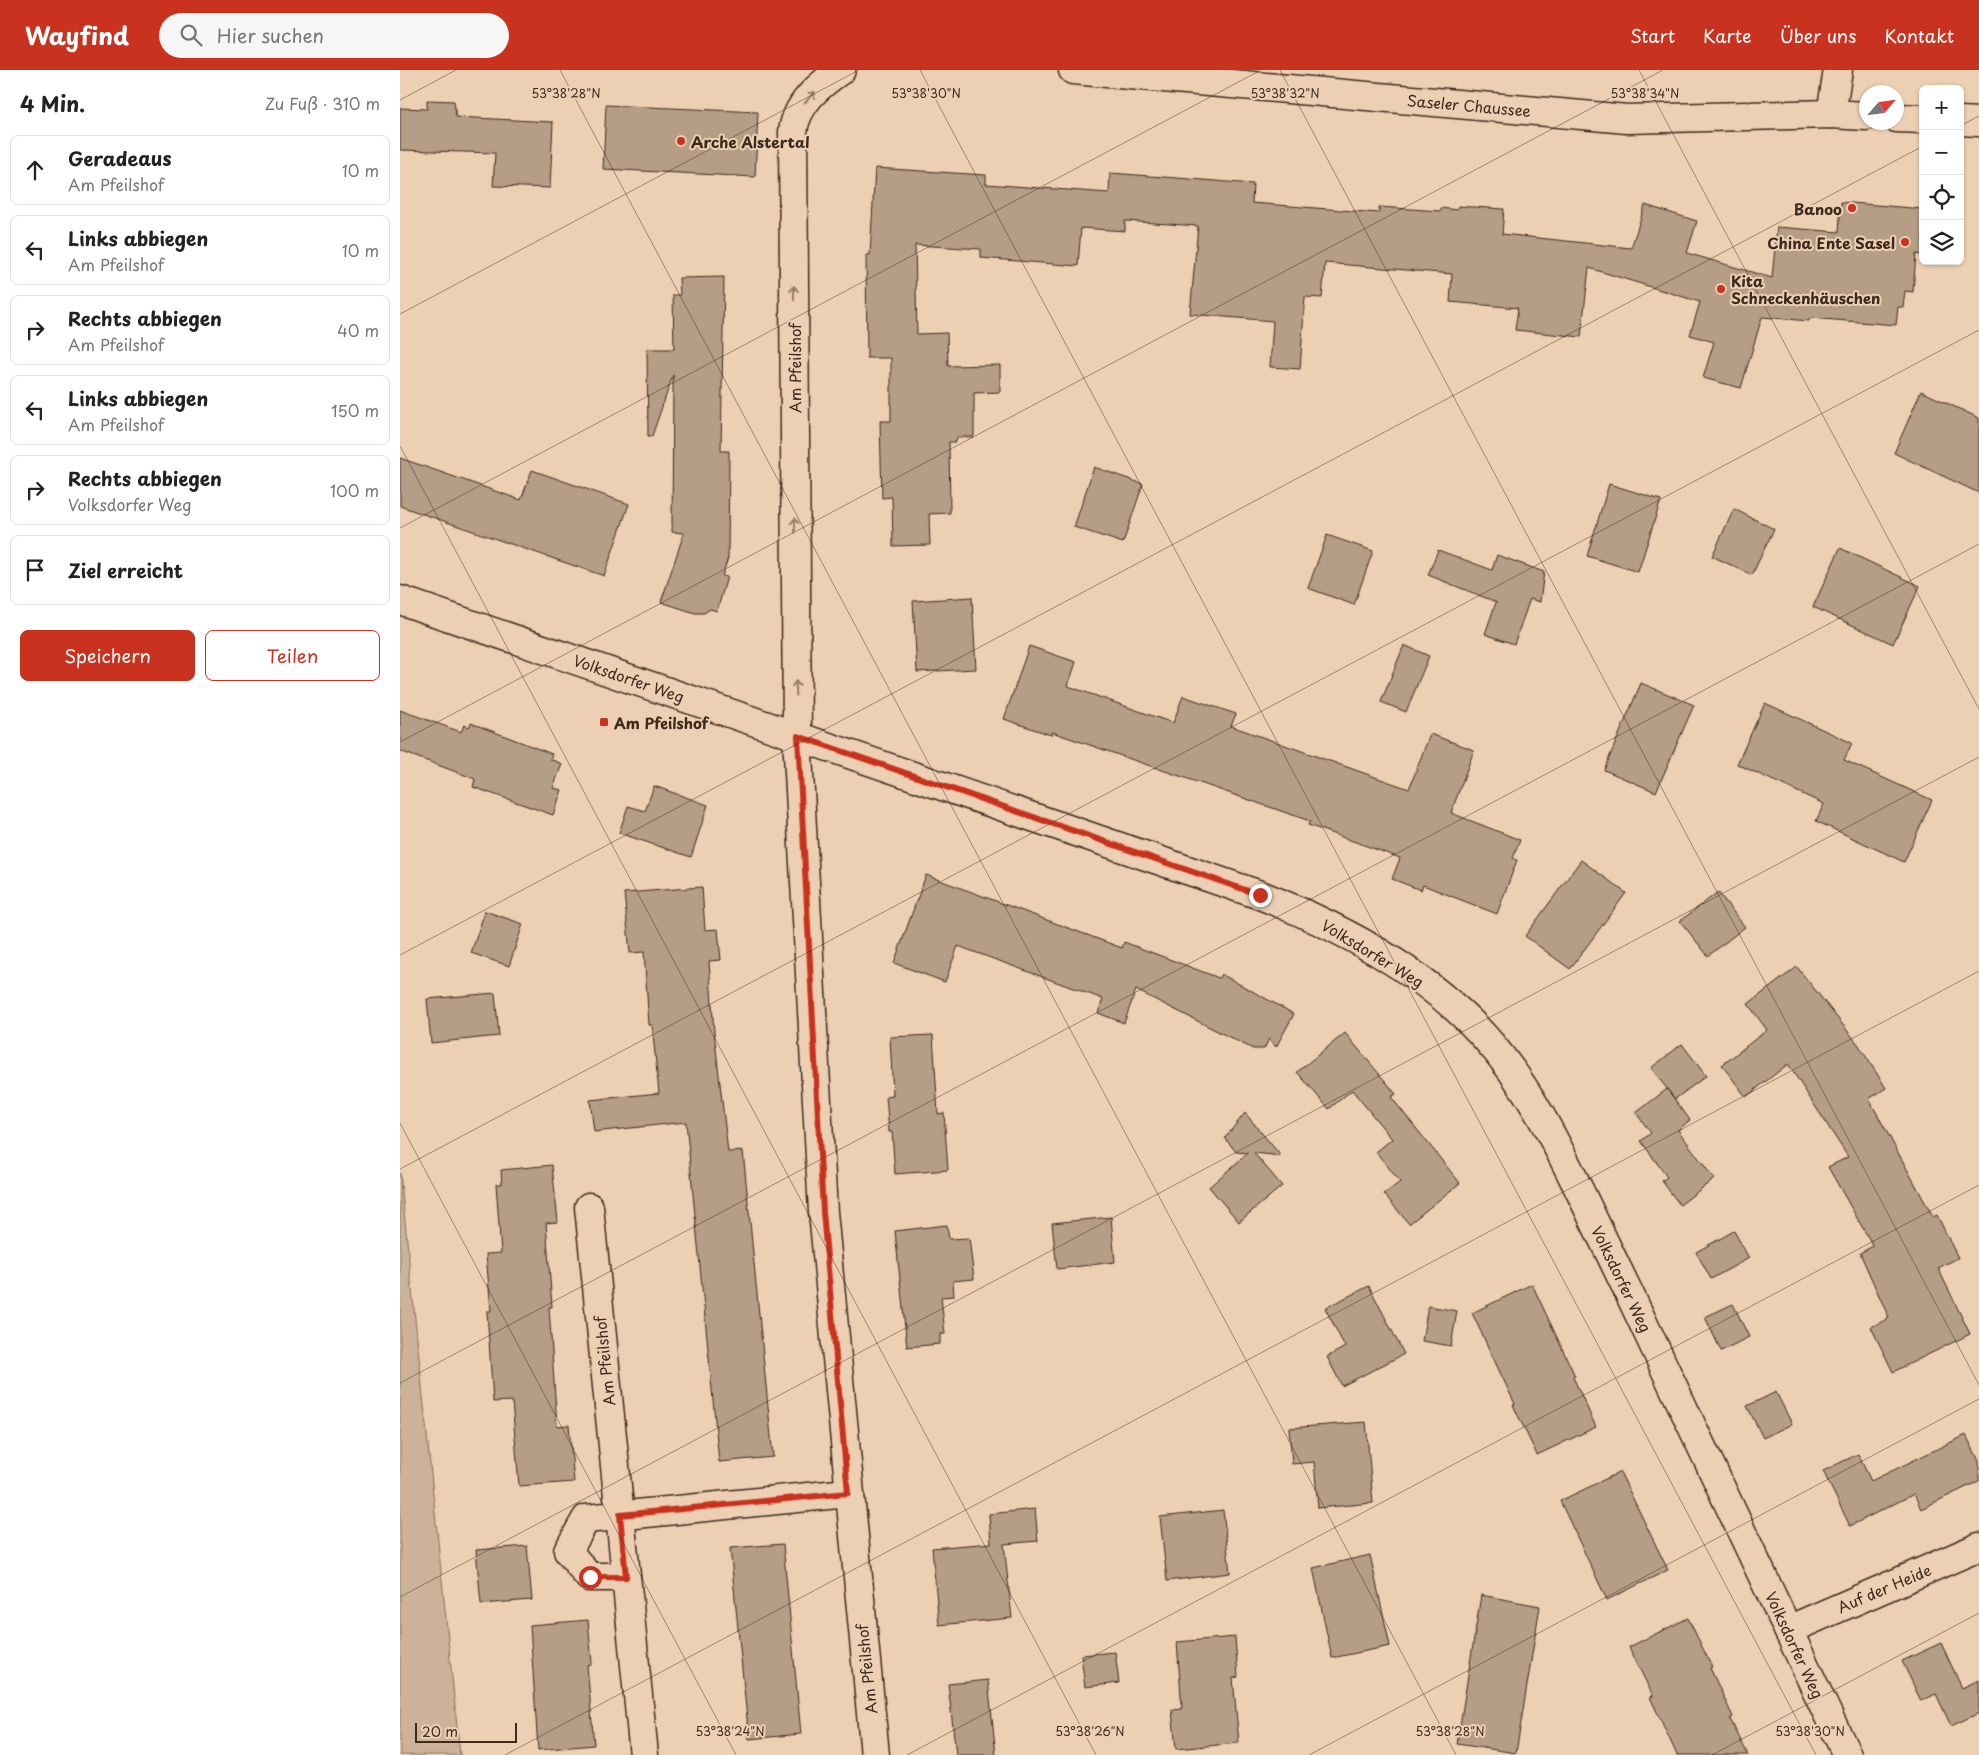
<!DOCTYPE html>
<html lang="de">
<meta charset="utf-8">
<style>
:root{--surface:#fff;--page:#f6f6f6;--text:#222;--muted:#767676;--line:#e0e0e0;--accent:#c8321e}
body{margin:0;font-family:"Playpen Sans",sans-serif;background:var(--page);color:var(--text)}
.controls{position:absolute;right:15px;top:15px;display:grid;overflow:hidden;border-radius:8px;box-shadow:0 1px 4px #0004}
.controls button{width:45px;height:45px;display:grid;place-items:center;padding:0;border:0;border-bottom:1px solid var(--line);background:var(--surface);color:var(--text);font:25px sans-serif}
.compass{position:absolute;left:1459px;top:15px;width:45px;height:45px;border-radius:50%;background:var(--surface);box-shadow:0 1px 4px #0004;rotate:62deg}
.scale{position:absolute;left:15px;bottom:12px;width:102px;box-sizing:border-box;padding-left:5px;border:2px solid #3b2a1e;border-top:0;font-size:14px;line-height:18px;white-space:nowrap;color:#3b2a1e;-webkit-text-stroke:4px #edd0b4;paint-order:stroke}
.stop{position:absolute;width:15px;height:15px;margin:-11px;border:4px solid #c8321e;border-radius:50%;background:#fff}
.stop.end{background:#c8321e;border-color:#fff;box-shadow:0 1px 5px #0008}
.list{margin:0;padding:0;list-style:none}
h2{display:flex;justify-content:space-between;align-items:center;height:65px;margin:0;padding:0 20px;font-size:21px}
h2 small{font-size:16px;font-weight:400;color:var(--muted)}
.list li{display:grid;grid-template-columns:32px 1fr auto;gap:15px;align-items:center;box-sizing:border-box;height:70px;margin:0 10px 10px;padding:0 10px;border:1px solid var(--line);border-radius:8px}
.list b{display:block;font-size:19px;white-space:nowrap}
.list p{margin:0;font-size:16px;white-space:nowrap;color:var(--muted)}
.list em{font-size:16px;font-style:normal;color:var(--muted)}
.actions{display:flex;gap:10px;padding:15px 20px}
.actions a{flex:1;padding:11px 0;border:1px solid var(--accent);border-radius:8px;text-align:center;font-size:18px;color:var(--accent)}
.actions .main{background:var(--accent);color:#fff}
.icon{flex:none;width:28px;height:28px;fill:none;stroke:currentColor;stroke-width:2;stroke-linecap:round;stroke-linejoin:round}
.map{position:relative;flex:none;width:1579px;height:1685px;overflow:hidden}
header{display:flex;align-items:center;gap:30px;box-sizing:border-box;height:70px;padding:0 25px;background:var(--accent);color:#fff}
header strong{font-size:24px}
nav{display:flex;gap:28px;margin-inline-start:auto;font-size:18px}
.search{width:350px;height:45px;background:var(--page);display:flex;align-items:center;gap:12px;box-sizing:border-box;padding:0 18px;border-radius:28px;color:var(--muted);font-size:19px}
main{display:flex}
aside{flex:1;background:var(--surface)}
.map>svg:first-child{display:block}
.green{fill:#ccb299;stroke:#846e5c}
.building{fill:#b59d86;stroke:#3b2a1e}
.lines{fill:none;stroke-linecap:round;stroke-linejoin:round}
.street-casing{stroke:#3b2a1e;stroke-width:31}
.secondary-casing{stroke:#3b2a1e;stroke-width:31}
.primary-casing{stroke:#3b2a1e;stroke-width:31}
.street{stroke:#edd0b4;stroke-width:28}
.secondary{stroke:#edd0b4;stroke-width:28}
.primary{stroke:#edd0b4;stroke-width:28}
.oneway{stroke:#947d69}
.route{stroke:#c8321e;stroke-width:6}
.ticks{fill:none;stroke:#3b2a1e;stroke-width:1;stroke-opacity:0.45}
.poi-dot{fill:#c8321e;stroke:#edd0b4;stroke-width:2}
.labels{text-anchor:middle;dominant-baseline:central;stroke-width:4;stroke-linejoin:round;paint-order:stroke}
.street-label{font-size:15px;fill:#3b2a1e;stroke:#edd0b4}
.poi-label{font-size:15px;font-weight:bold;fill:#3b2a1e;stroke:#edd0b4;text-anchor:start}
.ticks-label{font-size:12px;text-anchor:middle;fill:#3b2a1e;stroke:#edd0b4;stroke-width:4;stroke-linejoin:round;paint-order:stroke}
</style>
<header>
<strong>Wayfind</strong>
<div class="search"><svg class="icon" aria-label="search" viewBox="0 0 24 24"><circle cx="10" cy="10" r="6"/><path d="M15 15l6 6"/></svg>Hier suchen</div>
<nav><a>Start</a><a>Karte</a><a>Über uns</a><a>Kontakt</a></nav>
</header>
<main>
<aside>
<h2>4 Min.<small>Zu Fuß · 310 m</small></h2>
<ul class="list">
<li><svg class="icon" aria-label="ahead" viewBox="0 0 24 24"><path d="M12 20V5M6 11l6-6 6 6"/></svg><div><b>Geradeaus</b><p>Am Pfeilshof</p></div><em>10 m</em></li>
<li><svg class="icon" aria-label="left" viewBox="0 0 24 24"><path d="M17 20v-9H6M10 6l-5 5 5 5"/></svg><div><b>Links abbiegen</b><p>Am Pfeilshof</p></div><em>10 m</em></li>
<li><svg class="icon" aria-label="right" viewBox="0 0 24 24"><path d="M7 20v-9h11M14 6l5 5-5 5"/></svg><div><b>Rechts abbiegen</b><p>Am Pfeilshof</p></div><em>40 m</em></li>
<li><svg class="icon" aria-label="left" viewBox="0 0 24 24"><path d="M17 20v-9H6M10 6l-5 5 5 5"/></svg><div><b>Links abbiegen</b><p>Am Pfeilshof</p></div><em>150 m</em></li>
<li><svg class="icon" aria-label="right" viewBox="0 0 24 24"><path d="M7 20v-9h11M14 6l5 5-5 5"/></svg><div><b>Rechts abbiegen</b><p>Volksdorfer Weg</p></div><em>100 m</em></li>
<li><svg class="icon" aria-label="arrive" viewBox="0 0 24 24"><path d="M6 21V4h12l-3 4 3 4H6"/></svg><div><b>Ziel erreicht</b></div></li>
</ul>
<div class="actions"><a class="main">Speichern</a><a>Teilen</a></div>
</aside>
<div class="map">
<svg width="1579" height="1685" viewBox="0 0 1579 1685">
<rect width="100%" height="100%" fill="#edd0b4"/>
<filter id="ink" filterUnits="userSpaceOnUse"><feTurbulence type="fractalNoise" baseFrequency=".02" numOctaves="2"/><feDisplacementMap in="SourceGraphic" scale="10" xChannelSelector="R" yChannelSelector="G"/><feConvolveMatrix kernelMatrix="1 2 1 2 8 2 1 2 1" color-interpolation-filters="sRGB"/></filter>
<g filter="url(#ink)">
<polygon class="green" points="0,1103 60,1685 0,1685"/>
<g class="building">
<polygon points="27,30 54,31 56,47 153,52 150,118 93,116 95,83 0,80 0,38 27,39"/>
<polygon points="206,35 358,42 355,107 203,99"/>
<polygon points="475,98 586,105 586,114 709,123 710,103 790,109 853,114 852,133 979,143 979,137 1041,141 1041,138 1057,140 1058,136 1104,139 1102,164 1231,178 1245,135 1297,151 1287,183 1372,208 1377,157 1439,162 1441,132 1523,139 1523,185 1516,184 1513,222 1505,221 1503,237 1498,237 1496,255 1410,248 1409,251 1362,247 1341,318 1303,308 1314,272 1290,265 1300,232 1189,198 1181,267 1115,260 1118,238 1050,232 1052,204 925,193 922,228 905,227 900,299 870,297 873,251 790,244 798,156 725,151 725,161 681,158 678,196 581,188 581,179 515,175 517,264 547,263 548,296 600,295 600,322 574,323 574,367 557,367 556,372 549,372 550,443 529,444 530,475 493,476 492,427 482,428 480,351 491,351 491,288 467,288 466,185 470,185"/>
<polygon points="324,207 321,381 329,381 328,488 322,506 327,507 317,541 310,539 304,543 295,543 261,532 284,463 272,462 273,305 252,366 248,366 247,279 274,279 273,225 280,225 279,208"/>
<polygon points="1521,321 1579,348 1579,423 1494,383"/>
<polygon points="0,388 121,430 132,400 229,434 204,506 0,436"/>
<polygon points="694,397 743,414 723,473 674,457"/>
<polygon points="1209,414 1261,430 1238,502 1187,486"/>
<polygon points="1334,439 1374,459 1352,505 1312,486"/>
<polygon points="927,465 973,481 954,535 908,518"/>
<polygon points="1440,478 1520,516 1493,574 1413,537"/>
<polygon points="1038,480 1092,500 1097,485 1144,502 1140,532 1130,529 1114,574 1085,564 1096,532 1028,505"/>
<polygon points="572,527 576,599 517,602 513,531"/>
<polygon points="1004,575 1029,586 1006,642 981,632"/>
<polygon points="629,576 676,592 668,616 773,653 783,626 836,644 831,656 1009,719 1030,664 1074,680 1051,743 1120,770 1113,788 1117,790 1097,844 1023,815 1021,820 992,809 1000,788 908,755 910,751 652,662 651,665 604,649"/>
<polygon points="1241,613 1294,635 1256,722 1204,700"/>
<polygon points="1365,633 1452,673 1444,690 1532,730 1504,792 1416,751 1424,734 1337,694"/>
<polygon points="0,640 61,662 64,655 69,657 71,653 152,684 150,689 162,694 153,718 162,720 153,745 73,717 75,709 0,681"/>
<polygon points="254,716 308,735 291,787 219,763 228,736 245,741"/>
<polygon points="1181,790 1226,823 1170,899 1125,866"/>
<polygon points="526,805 722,878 724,872 819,908 821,904 894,944 876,977 869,969 864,979 853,979 736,920 724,953 698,943 703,929 558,876 545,912 494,893"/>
<polygon points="302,817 305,860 318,859 321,890 309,891 314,962 328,1082 343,1081 373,1387 319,1392 286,1052 194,1062 190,1030 259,1023 252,955 249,955 244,882 230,883 224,823"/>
<polygon points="1318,822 1345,857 1308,886 1280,851"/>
<polygon points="85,841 123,854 109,896 71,883"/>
<polygon points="1397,897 1458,974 1486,1018 1469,1029 1533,1147 1537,1145 1558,1188 1538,1198 1570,1264 1493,1302 1471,1257 1489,1248 1460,1183 1473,1176 1428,1097 1448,1087 1388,994 1346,1027 1322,995 1367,960 1348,934"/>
<polygon points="95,923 99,966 31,973 27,929"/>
<polygon points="945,963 996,1024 991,1027 1060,1113 1009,1154 984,1124 1000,1112 976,1082 992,1069 952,1020 929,1039 897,1002"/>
<polygon points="533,965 538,1044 544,1043 548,1100 495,1104 492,1062 489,1062 486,1027 493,1026 490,967"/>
<polygon points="1282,974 1306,1006 1275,1029 1251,998"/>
<polygon points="1267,1019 1290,1050 1278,1060 1314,1109 1280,1135 1262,1111 1267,1107 1241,1071 1251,1063 1236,1043"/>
<polygon points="845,1043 881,1086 854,1083 882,1116 839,1152 809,1117 848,1083 836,1082 825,1068"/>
<polygon points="152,1095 158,1152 146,1153 152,1237 149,1237 157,1356 169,1355 174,1412 119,1416 112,1331 93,1332 87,1241 91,1241 86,1184 101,1183 96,1114 102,1114 101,1100"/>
<polygon points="711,1147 715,1192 657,1199 652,1153"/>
<polygon points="547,1155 549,1169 569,1168 574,1209 553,1211 554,1226 541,1227 545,1264 540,1264 540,1274 507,1277 495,1161"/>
<polygon points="1334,1161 1349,1188 1311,1209 1296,1182"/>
<polygon points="1132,1214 1175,1306 1173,1307 1196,1357 1137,1385 1113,1335 1115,1334 1072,1243"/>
<polygon points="969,1216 1004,1284 942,1316 927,1287 945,1277 925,1238"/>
<polygon points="1333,1234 1349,1267 1321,1281 1305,1247"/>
<polygon points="1028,1236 1057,1241 1051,1276 1022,1271"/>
<polygon points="1376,1322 1392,1354 1363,1368 1347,1336"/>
<polygon points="966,1352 973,1433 918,1438 914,1392 892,1394 889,1358"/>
<polygon points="1566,1365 1579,1391 1579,1411 1521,1439 1514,1424 1450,1456 1423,1401 1458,1384 1471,1411"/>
<polygon points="1220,1402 1268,1500 1207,1530 1160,1431"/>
<polygon points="635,1439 638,1471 604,1474 612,1548 539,1555 532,1478 591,1473 589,1444"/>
<polygon points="823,1440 830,1503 767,1511 760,1447"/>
<polygon points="383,1474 401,1664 349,1669 330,1478"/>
<polygon points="127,1476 132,1530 81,1534 76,1480"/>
<polygon points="970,1485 990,1576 932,1588 913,1498"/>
<polygon points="1081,1525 1140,1536 1116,1683 1057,1674"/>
<polygon points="1288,1548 1312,1597 1310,1598 1333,1647 1330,1649 1348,1685 1277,1685 1250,1627 1253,1626 1229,1577"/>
<polygon points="188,1550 192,1594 187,1595 194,1675 138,1680 130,1555"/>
<polygon points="835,1567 838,1607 833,1608 839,1673 776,1679 772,1640 782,1639 777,1572"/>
<polygon points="1541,1573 1562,1618 1579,1610 1579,1643 1551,1656 1536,1624 1521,1631 1502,1591"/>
<polygon points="715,1582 719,1613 685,1617 681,1585"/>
<polygon points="588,1610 596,1685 556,1685 548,1614"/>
</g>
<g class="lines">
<g class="street-casing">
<g id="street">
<path d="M441,0C419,15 396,34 393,62L397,666L423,1142L475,1685"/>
<polyline points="1431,44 1438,0"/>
<polyline points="189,1137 244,1685"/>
<polyline points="226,1507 189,1507 168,1481 186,1449 448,1423"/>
<polyline points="1388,1560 1579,1477"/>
</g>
</g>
<g class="secondary-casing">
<path id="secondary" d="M0,530L860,825C941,857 1023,900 1082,964C1128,1014 1157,1074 1186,1134C1206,1176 1227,1218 1247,1261C1313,1402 1380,1543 1447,1685"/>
</g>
<g class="primary-casing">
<g id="primary">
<polyline points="673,0 1227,49 1431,44 1466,46"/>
<polyline points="1496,48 1523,49"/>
<polyline points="1560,51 1579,52"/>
</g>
</g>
<use href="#street" class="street"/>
<use href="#secondary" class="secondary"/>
<use href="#primary" class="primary"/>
</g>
<defs><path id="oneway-shaft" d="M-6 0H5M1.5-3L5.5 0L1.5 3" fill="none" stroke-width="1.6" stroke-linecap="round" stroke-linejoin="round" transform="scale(1.25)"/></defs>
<g class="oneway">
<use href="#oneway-shaft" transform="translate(410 27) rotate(-48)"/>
<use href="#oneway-shaft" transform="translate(394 223) rotate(-90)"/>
<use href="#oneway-shaft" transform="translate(395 455) rotate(-90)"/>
<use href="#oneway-shaft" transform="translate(396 618) rotate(-92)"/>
</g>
</g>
<g class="lines" filter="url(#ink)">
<polyline class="route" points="190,1507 226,1507 220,1445 448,1423 423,1142 398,666 860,825"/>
</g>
<path class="ticks" d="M160,0L1056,1685M520,0L1416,1685M880,0L1579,1315M1239,0L1579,639M0,30L56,0M1560,56L1579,46M0,244L459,0M0,376L696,1685M0,458L861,0M0,672L1263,0M0,885L1523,76M0,1053L336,1685M0,1099L1579,260M0,1313L1579,474M0,1527L1579,687M105,1685L1579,901M507,1685L1579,1115M909,1685L1579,1329M1312,1685L1579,1543"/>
<g class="poi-dot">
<circle cx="281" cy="71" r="5"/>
<circle cx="1452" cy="138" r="5"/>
<circle cx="1505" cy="172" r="5"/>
<circle cx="1321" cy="219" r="5"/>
<rect x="199" y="647" width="10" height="10" rx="2.5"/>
</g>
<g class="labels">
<g class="street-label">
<text transform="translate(1069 35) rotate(5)">Saseler Chaussee</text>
<text transform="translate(394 298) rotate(-90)">Am Pfeilshof</text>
<text transform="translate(229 608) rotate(19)">Volksdorfer Weg</text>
<text transform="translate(973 883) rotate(31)">Volksdorfer Weg</text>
<text transform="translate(1222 1209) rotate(64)">Volksdorfer Weg</text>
<text transform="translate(204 1291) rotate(-96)">Am Pfeilshof</text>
<text transform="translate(1484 1518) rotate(-23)">Auf der Heide</text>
<text transform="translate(1395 1575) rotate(65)">Volksdorfer Weg</text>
<text transform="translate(466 1599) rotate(-96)">Am Pfeilshof</text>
</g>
<g class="poi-label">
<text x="291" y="71">Arche Alstertal</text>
<text x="1442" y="138" text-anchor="end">Banoo</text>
<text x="1495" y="172" text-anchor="end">China Ente Sasel</text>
<text x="1331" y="210">Kita<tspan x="1331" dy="17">Schneckenhäuschen</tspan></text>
<text x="214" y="652">Am Pfeilshof</text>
</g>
</g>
<g class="ticks-label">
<text x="166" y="28">53°38'28"N</text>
<text x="526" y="28">53°38'30"N</text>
<text x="885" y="28">53°38'32"N</text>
<text x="1245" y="28">53°38'34"N</text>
<text x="330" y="1666">53°38'24"N</text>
<text x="690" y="1666">53°38'26"N</text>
<text x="1050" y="1666">53°38'28"N</text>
<text x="1410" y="1666">53°38'30"N</text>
</g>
</svg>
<div class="controls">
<button>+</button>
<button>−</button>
<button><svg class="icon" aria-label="locate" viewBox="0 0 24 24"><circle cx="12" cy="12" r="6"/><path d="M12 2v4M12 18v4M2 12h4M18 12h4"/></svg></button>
<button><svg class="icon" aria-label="layers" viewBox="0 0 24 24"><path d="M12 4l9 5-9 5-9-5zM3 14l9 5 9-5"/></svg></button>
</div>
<svg class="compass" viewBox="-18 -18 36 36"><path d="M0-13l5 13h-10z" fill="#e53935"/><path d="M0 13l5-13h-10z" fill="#767676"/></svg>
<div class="scale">20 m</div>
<div class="stop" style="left:190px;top:1507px"></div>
<div class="stop end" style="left:860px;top:825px"></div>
</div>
</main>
